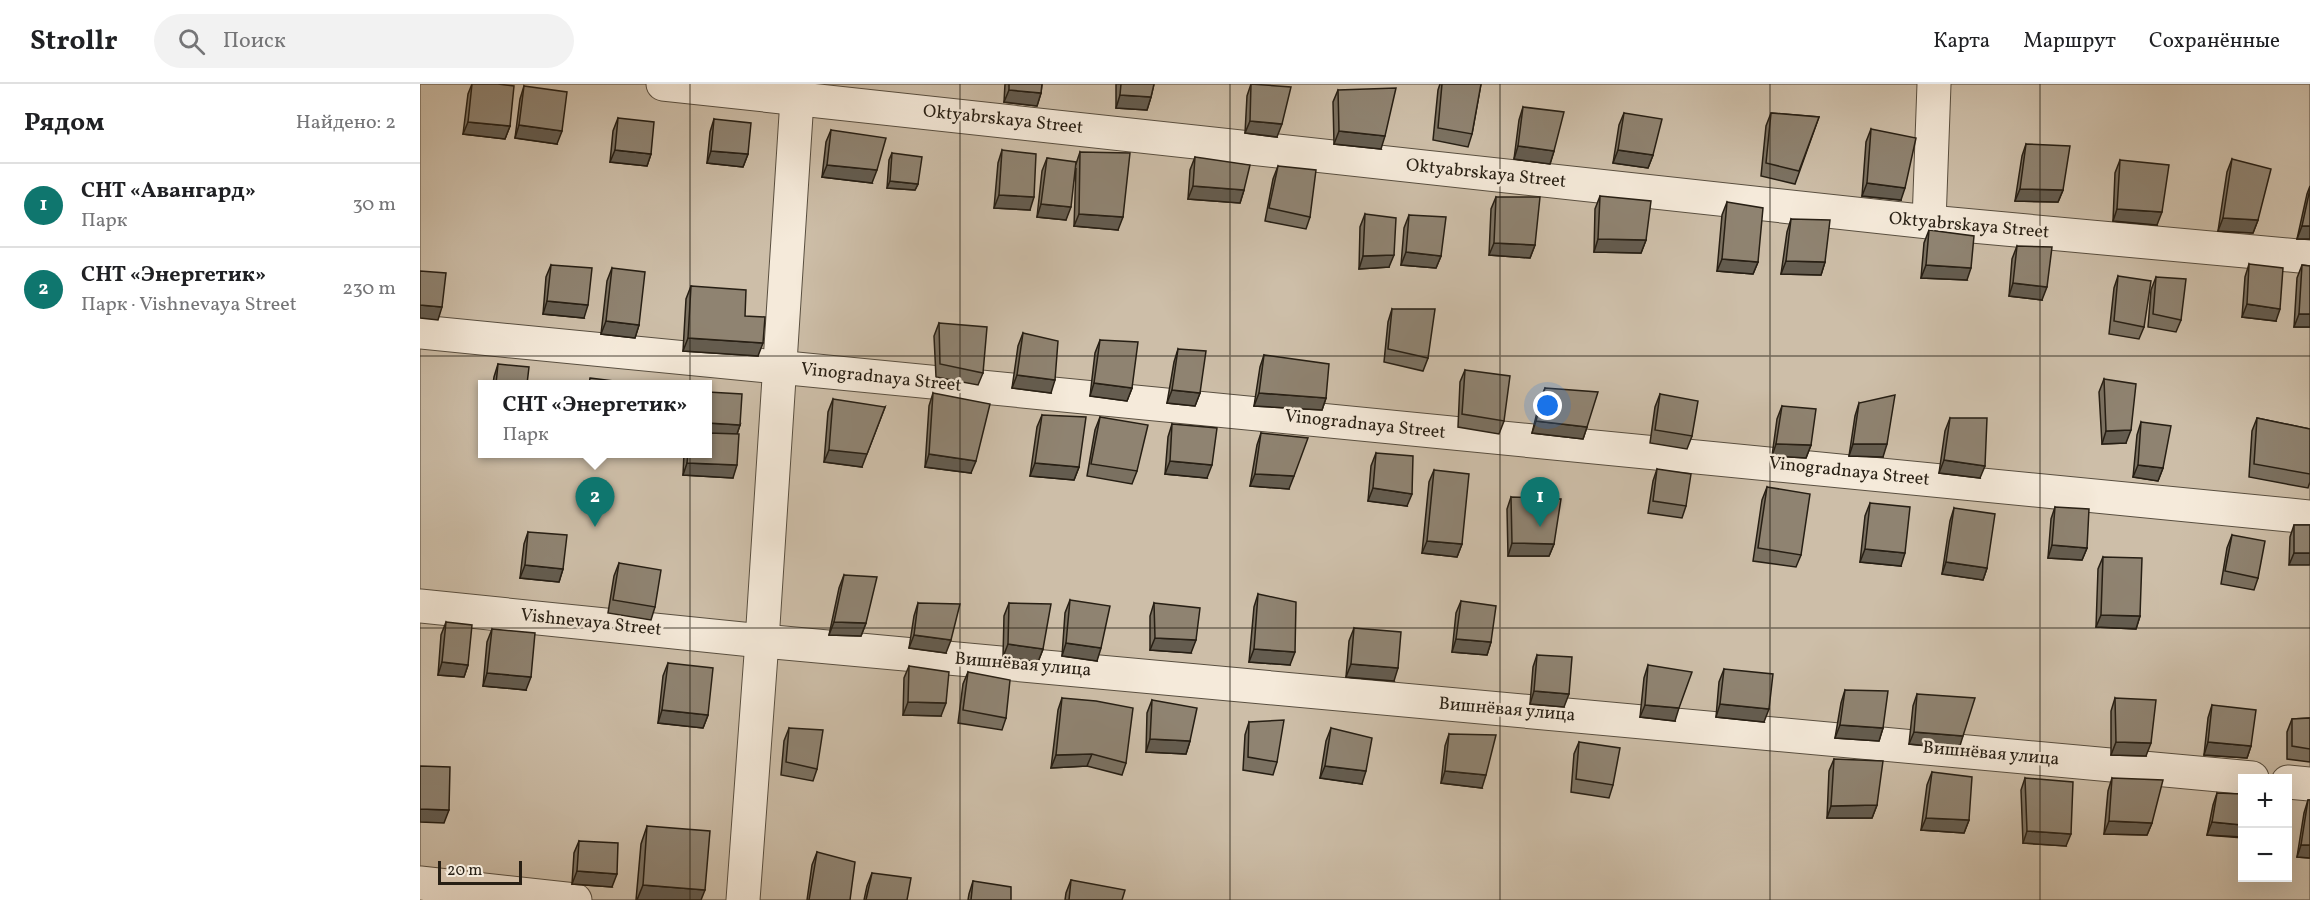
<!DOCTYPE html>
<html lang="ru">
<meta charset="utf-8">
<style>
:root{--surface:#fff;--page:#f2f2f2;--text:#202124;--muted:#757577;--line:#e0e0e0;--accent:#0f766e}
body{margin:0;font-family:Vollkorn,serif;background:var(--page);color:var(--text)}
.controls{position:absolute;right:18px;bottom:18px;display:grid;overflow:hidden;border-radius:0px;box-shadow:0 6px 24px #0002}
.controls button{width:54px;height:54px;display:grid;place-items:center;padding:0;border:0;border-bottom:2px solid var(--line);background:var(--surface);color:var(--text);font:30px sans-serif}
.scale{position:absolute;left:18px;bottom:15px;width:84px;box-sizing:border-box;padding-left:6px;border:3px solid #271f14;border-top:0;font-size:16px;line-height:21px;white-space:nowrap;color:#271f14;-webkit-text-stroke:4px #f5eada;paint-order:stroke}
.you{position:absolute;left:1128px;top:322px;width:21px;height:21px;margin:-15px;border:4px solid #fff;border-radius:50%;background:#1a73e8;box-shadow:0 0 0 9px #1a73e833}
.badge{display:grid;place-items:center;width:39px;height:39px;border-radius:50%;background:var(--accent);color:#fff;font-size:20px;font-weight:700}
.pin{position:absolute;translate:-50% -50px;filter:drop-shadow(0 2px 3px #0008)}
.pin::after{content:'';position:absolute;top:32px;width:21px;height:18px;background:inherit;clip-path:polygon(0 0,100% 0,50% 100%)}
.popup{position:absolute;left:58px;top:296px;width:234px;height:78px;box-sizing:border-box;display:grid;place-content:center;border-radius:0px;background:var(--surface);filter:drop-shadow(0 2px 4px #0005);font-size:20px;white-space:nowrap;color:var(--muted)}
.popup b{font-size:22px;color:var(--text)}
.popup::after{content:'';position:absolute;left:50%;top:100%;margin-left:-12px;border:12px solid transparent;border-top-color:var(--surface)}
.list{margin:0;padding:0;list-style:none}
h2{display:flex;justify-content:space-between;align-items:center;height:78px;margin:0;padding:0 24px;font-size:26px}
h2 small{font-size:20px;font-weight:400;color:var(--muted)}
.list li{display:grid;grid-template-columns:39px 1fr auto;gap:18px;align-items:center;box-sizing:border-box;height:84px;padding:0 24px;border-top:2px solid var(--line)}
.list b{display:block;font-size:22px;white-space:nowrap}
.list p{margin:0;font-size:20px;white-space:nowrap;color:var(--muted)}
.list em{font-size:20px;font-style:normal;color:var(--muted)}
.icon{flex:none;width:33px;height:33px;fill:none;stroke:currentColor;stroke-width:2;stroke-linecap:round;stroke-linejoin:round}
.map{position:relative;flex:none;width:1890px;height:816px;overflow:hidden}
header{display:flex;align-items:center;gap:36px;box-sizing:border-box;height:84px;padding:0 30px;background:var(--surface);border-bottom:2px solid var(--line)}
header strong{font-size:28px}
nav{display:flex;gap:33px;margin-inline-start:auto;font-size:21px}
.search{width:420px;height:54px;background:var(--page);display:flex;align-items:center;gap:15px;box-sizing:border-box;padding:0 21px;border-radius:33px;color:var(--muted);font-size:22px}
main{display:flex}
aside{flex:1;background:var(--surface)}
.map>svg:first-child{display:block}
.green{fill:#cdbea8;stroke:#7a6e5e;stroke-width:1.5;fill-rule:evenodd}
.lines{fill:none;stroke-linecap:round;stroke-linejoin:round}
.minor-casing{stroke:#594f40;stroke-width:35}
.minor{stroke:#f5eada;stroke-width:33}
.wall{fill:#7b7161;stroke:#271f14;stroke-width:1.5}
.shaded-wall{fill:#645c4f;stroke:#271f14;stroke-width:1.5}
.building{fill:#8f8371;stroke:#271f14;stroke-width:1.5}
.grid{fill:none;stroke:#271f14;stroke-width:1.5;stroke-opacity:0.55}
.labels{text-anchor:middle;dominant-baseline:central;stroke-width:5;stroke-linejoin:round;paint-order:stroke}
.street-label{font-size:18px;fill:#271f14;stroke:#f5eada}
</style>
<header>
<strong>Strollr</strong>
<div class="search"><svg class="icon" aria-label="search" viewBox="0 0 24 24"><circle cx="10" cy="10" r="6"/><path d="M15 15l6 6"/></svg>Поиск</div>
<nav><a>Карта</a><a>Маршрут</a><a>Сохранённые</a></nav>
</header>
<main>
<aside>
<h2>Рядом<small>Найдено: 2</small></h2>
<ul class="list">
<li><span class="badge">1</span><div><b>СНТ «Авангард»</b><p>Парк</p></div><em>30 m</em></li>
<li><span class="badge">2</span><div><b>СНТ «Энергетик»</b><p>Парк · Vishnevaya Street</p></div><em>230 m</em></li>
</ul>
</aside>
<div class="map">
<svg width="1890" height="816" viewBox="0 0 1890 816">
<rect width="100%" height="100%" fill="#efdfc6"/>
<filter id="stains"><feTurbulence type="fractalNoise" baseFrequency=".00333" numOctaves="4"/><feColorMatrix values="0 0 0 0 .2 0 0 0 0 .09 0 0 0 0 .02 0 0 0 .5 -.17"/></filter>
<radialGradient id="worn" r=".72"><stop offset=".6" stop-color="#630" stop-opacity="0"/><stop offset="1" stop-color="#630" stop-opacity=".3"/></radialGradient>
<path class="green" d="M0,0H1890V816H0ZM63,300H288V370H63ZM1822,694H1868V794H1822Z"/>
<g class="lines">
<g class="minor-casing">
<g id="minor">
<polyline points="243,0 1509,138 1890,173"/>
<polyline points="1509,138 1514,0"/>
<polyline points="0,248 1890,433"/>
<polyline points="0,522 342,557 1832,694"/>
<polyline points="1868,698 1890,700"/>
<polyline points="0,799 155,816"/>
<polyline points="323,816 342,557 378,0"/>
</g>
</g>
<use href="#minor" class="minor"/>
</g>
<g class="wall">
<polygon points="52,0 78,0 90,42 85,55 43,50 48,10"/>
<polygon points="585,0 622,0 621,9 617,22 584,18"/>
<polygon points="696,0 734,0 731,13 727,26 696,24"/>
<polygon points="831,0 857,53 825,49 827,12"/>
<polygon points="1020,0 1061,0 1052,50 1048,63 1013,56 1018,6"/>
<polygon points="104,2 137,60 95,54 100,15"/>
<polygon points="918,6 961,65 914,60 913,18"/>
<polygon points="1103,23 1134,67 1130,80 1094,75 1099,36"/>
<polygon points="1204,29 1233,71 1228,84 1193,79 1199,41"/>
<polygon points="1351,29 1399,33 1375,100 1341,92 1346,42"/>
<polygon points="198,34 231,70 227,82 190,78 193,47"/>
<polygon points="294,35 328,70 323,83 287,79 290,48"/>
<polygon points="1451,45 1481,116 1442,112 1446,58"/>
<polygon points="411,46 452,99 402,93 406,58"/>
<polygon points="1606,60 1643,106 1638,118 1595,117 1602,72"/>
<polygon points="582,66 610,126 574,124 578,79"/>
<polygon points="660,68 698,146 654,142 656,84 646,136 617,133 622,87 627,74 656,80"/>
<polygon points="472,69 498,100 495,106 467,104 469,76"/>
<polygon points="775,73 824,106 820,119 768,115 770,86"/>
<polygon points="1812,75 1838,136 1833,149 1798,147 1807,88"/>
<polygon points="1700,76 1737,141 1693,137 1695,89"/>
<polygon points="858,82 890,133 886,145 845,137 853,95"/>
<polygon points="1890,102 1890,155 1877,155 1887,110"/>
<polygon points="1180,112 1226,156 1221,169 1174,168 1175,125"/>
<polygon points="1076,113 1115,161 1110,174 1069,171 1071,125"/>
<polygon points="1307,118 1338,178 1333,190 1297,187 1302,131"/>
<polygon points="945,130 969,183 939,185 940,143"/>
<polygon points="989,131 1021,172 1016,184 981,181 984,144"/>
<polygon points="1371,135 1405,178 1401,191 1361,190 1367,148"/>
<polygon points="1509,146 1547,196 1501,194 1504,159"/>
<polygon points="1597,162 1622,216 1589,212 1592,175"/>
<polygon points="1829,180 1856,237 1822,233 1825,193"/>
<polygon points="131,181 164,234 123,230 126,193"/>
<polygon points="1882,181 1890,182 1890,243 1874,243 1877,194"/>
<polygon points="192,184 219,241 215,254 181,250 187,197"/>
<polygon points="1698,192 1724,243 1719,255 1689,250 1694,204"/>
<polygon points="1736,193 1761,236 1756,248 1728,243 1731,206"/>
<polygon points="271,202 325,232 338,272 263,267 266,215"/>
<polygon points="972,225 1008,274 1003,287 964,278 968,238"/>
<polygon points="519,239 563,289 558,301 516,293 514,252"/>
<polygon points="603,249 631,309 592,304 598,262"/>
<polygon points="680,256 712,304 707,317 670,312 675,269"/>
<polygon points="758,265 780,309 775,322 747,319 754,278"/>
<polygon points="844,271 906,314 902,326 834,322 840,283"/>
<polygon points="78,280 107,300 73,300 74,293"/>
<polygon points="1045,286 1084,337 1079,350 1038,343 1040,298"/>
<polygon points="1684,295 1706,359 1682,360 1679,308"/>
<polygon points="1125,304 1167,343 1163,355 1112,349 1120,316"/>
<polygon points="513,309 551,389 505,383 509,322"/>
<polygon points="1240,310 1272,352 1267,365 1230,359 1235,323"/>
<polygon points="413,315 442,383 404,378 408,328"/>
<polygon points="1439,319 1463,373 1429,372 1435,332"/>
<polygon points="1362,322 1391,361 1386,374 1352,372 1357,335"/>
<polygon points="622,331 659,383 654,396 610,392 617,343"/>
<polygon points="680,333 717,387 712,400 667,392 675,346"/>
<polygon points="1530,334 1560,394 1519,389 1525,347"/>
<polygon points="1837,334 1890,345 1890,398 1888,404 1829,393 1832,347"/>
<polygon points="1721,338 1743,384 1738,397 1713,393 1717,351"/>
<polygon points="752,340 787,394 745,390 748,353"/>
<polygon points="320,341 317,350 313,394 263,391 264,369 288,369"/>
<polygon points="841,349 869,405 830,402 837,361"/>
<polygon points="956,369 987,422 948,417 951,382"/>
<polygon points="1237,385 1266,422 1262,434 1228,429 1233,397"/>
<polygon points="1014,386 1042,460 1037,473 1002,469 1009,398"/>
<polygon points="1347,403 1381,471 1376,483 1333,477 1342,416"/>
<polygon points="1091,413 1134,460 1129,472 1088,472 1087,425"/>
<polygon points="1450,419 1481,482 1440,478 1445,432"/>
<polygon points="1635,423 1667,464 1662,476 1628,474 1631,435"/>
<polygon points="1534,424 1567,484 1563,496 1522,490 1530,437"/>
<polygon points="1874,441 1890,441 1869,481 1870,453"/>
<polygon points="108,448 143,485 139,498 100,494 104,460"/>
<polygon points="1812,451 1838,494 1834,506 1801,500 1807,464"/>
<polygon points="1683,473 1720,532 1716,545 1676,543 1678,485"/>
<polygon points="199,479 235,523 231,536 188,529 194,492"/>
<polygon points="424,491 446,539 441,552 409,551 419,504"/>
<polygon points="838,510 870,581 829,578 834,523"/>
<polygon points="650,516 677,577 642,572 645,529"/>
<polygon points="1041,517 1071,558 1067,571 1032,568 1036,529"/>
<polygon points="498,519 526,569 489,564 494,532"/>
<polygon points="589,519 623,565 618,578 583,573 584,532"/>
<polygon points="734,519 771,569 730,566 730,532"/>
<polygon points="26,538 48,581 44,593 18,591 21,551"/>
<polygon points="934,544 974,597 926,593 929,557"/>
<polygon points="72,545 106,606 63,602 67,558"/>
<polygon points="1117,571 1144,623 1110,620 1113,583"/>
<polygon points="248,579 288,631 283,644 238,639 243,592"/>
<polygon points="1228,581 1255,637 1220,633 1224,594"/>
<polygon points="489,582 521,632 483,631 484,594"/>
<polygon points="1304,585 1344,638 1296,633 1299,598"/>
<polygon points="548,588 586,634 582,646 538,639 543,600"/>
<polygon points="1425,606 1463,644 1459,657 1415,654 1421,619"/>
<polygon points="1497,610 1539,665 1489,660 1493,622"/>
<polygon points="642,614 706,679 702,691 667,682 631,684 638,626"/>
<polygon points="1695,614 1726,672 1691,671 1691,627"/>
<polygon points="732,616 770,657 766,670 726,668 727,629"/>
<polygon points="1792,621 1831,662 1827,674 1784,671 1788,634"/>
<polygon points="1890,634 1890,678 1867,675 1867,648 1872,635"/>
<polygon points="829,638 857,678 853,691 823,686 825,651"/>
<polygon points="369,644 397,685 393,697 361,691 364,657"/>
<polygon points="911,644 942,700 900,694 906,657"/>
<polygon points="1029,650 1062,704 1021,699 1025,662"/>
<polygon points="1159,658 1193,701 1189,714 1151,708 1154,670"/>
<polygon points="1414,675 1457,721 1452,734 1407,734 1409,687"/>
<polygon points="1512,688 1549,736 1544,749 1501,746 1507,701"/>
<polygon points="1605,694 1646,762 1603,759 1601,706"/>
<polygon points="1692,694 1732,739 1727,751 1684,750 1688,707"/>
<polygon points="1797,709 1822,754 1787,751 1793,721"/>
<polygon points="1888,716 1890,716 1890,774 1877,773 1884,729"/>
<polygon points="227,742 281,816 216,816 221,760"/>
<polygon points="159,757 192,803 152,800 154,769"/>
<polygon points="397,768 430,816 387,816 392,781"/>
<polygon points="452,789 487,816 444,816 447,802"/>
<polygon points="651,796 702,816 645,816 646,809"/>
<polygon points="553,797 591,816 548,816 549,810"/>
</g>
<g class="shaded-wall">
<polygon points="589,6 621,9 617,22 584,18"/>
<polygon points="700,11 731,13 727,26 696,24"/>
<polygon points="830,37 862,40 857,53 825,49"/>
<polygon points="48,38 90,42 85,55 43,50"/>
<polygon points="99,41 142,47 137,60 95,54"/>
<polygon points="919,47 965,52 961,65 914,60"/>
<polygon points="1098,62 1134,67 1130,80 1094,75"/>
<polygon points="195,66 231,70 227,82 190,78"/>
<polygon points="1198,66 1233,71 1228,84 1193,79"/>
<polygon points="291,67 328,70 323,83 287,79"/>
<polygon points="407,81 457,86 452,99 402,93"/>
<polygon points="470,97 498,100 495,106 467,104"/>
<polygon points="1447,99 1485,104 1481,116 1442,112"/>
<polygon points="773,102 824,106 820,119 768,115"/>
<polygon points="1600,105 1643,106 1638,118 1595,117"/>
<polygon points="579,111 614,113 610,126 574,124"/>
<polygon points="621,120 651,123 646,136 617,133"/>
<polygon points="1697,125 1742,128 1737,141 1693,137"/>
<polygon points="659,130 703,133 698,146 654,142"/>
<polygon points="1803,134 1838,136 1833,149 1798,147"/>
<polygon points="1882,142 1890,142 1890,155 1877,155"/>
<polygon points="1178,155 1226,156 1221,169 1174,168"/>
<polygon points="1074,159 1115,161 1110,174 1069,171"/>
<polygon points="986,168 1021,172 1016,184 981,181"/>
<polygon points="974,171 969,183 939,185 943,172"/>
<polygon points="1302,175 1338,178 1333,190 1297,187"/>
<polygon points="1366,177 1405,178 1401,191 1361,190"/>
<polygon points="1506,181 1551,184 1547,196 1501,194"/>
<polygon points="1593,199 1627,203 1622,216 1589,212"/>
<polygon points="127,217 168,221 164,234 123,230"/>
<polygon points="1827,220 1860,225 1856,237 1822,233"/>
<polygon points="0,221 22,223 18,236 0,234"/>
<polygon points="1879,230 1890,230 1890,243 1874,243"/>
<polygon points="186,237 219,241 215,254 181,250"/>
<polygon points="268,254 343,259 338,272 263,267"/>
<polygon points="597,291 635,296 631,309 592,304"/>
<polygon points="674,299 712,304 707,317 670,312"/>
<polygon points="752,306 780,309 775,322 747,319"/>
<polygon points="839,309 906,314 902,326 834,322"/>
<polygon points="465,323 442,383 404,378 409,366"/>
<polygon points="1116,337 1167,343 1163,355 1112,349"/>
<polygon points="288,339 320,341 316,353 288,352"/>
<polygon points="1711,346 1706,359 1682,360 1686,347"/>
<polygon points="1356,360 1391,361 1386,374 1352,372"/>
<polygon points="1433,360 1467,360 1463,373 1429,372"/>
<polygon points="509,370 556,377 551,389 505,383"/>
<polygon points="1524,376 1565,382 1560,394 1519,389"/>
<polygon points="750,377 792,381 787,394 745,390"/>
<polygon points="267,379 317,381 313,394 263,391"/>
<polygon points="615,379 659,383 654,396 610,392"/>
<polygon points="1718,381 1743,384 1738,397 1713,393"/>
<polygon points="835,390 874,392 869,405 830,402"/>
<polygon points="953,404 992,410 987,422 948,417"/>
<polygon points="1007,457 1042,460 1037,473 1002,469"/>
<polygon points="1092,459 1134,460 1129,472 1088,472"/>
<polygon points="1632,461 1667,464 1662,476 1628,474"/>
<polygon points="1445,465 1485,469 1481,482 1440,478"/>
<polygon points="1874,469 1890,469 1890,481 1869,481"/>
<polygon points="1526,478 1567,484 1563,496 1522,490"/>
<polygon points="105,481 143,485 139,498 100,494"/>
<polygon points="1681,531 1720,532 1716,545 1676,543"/>
<polygon points="414,538 446,539 441,552 409,551"/>
<polygon points="494,551 531,556 526,569 489,564"/>
<polygon points="735,554 776,556 771,569 730,566"/>
<polygon points="1036,555 1071,558 1067,571 1032,568"/>
<polygon points="646,559 681,564 677,577 642,572"/>
<polygon points="588,560 623,565 618,578 583,573"/>
<polygon points="834,565 875,568 870,581 829,578"/>
<polygon points="22,578 48,581 44,593 18,591"/>
<polygon points="931,580 978,584 974,597 926,593"/>
<polygon points="67,589 111,593 106,606 63,602"/>
<polygon points="1114,607 1149,610 1144,623 1110,620"/>
<polygon points="488,618 526,619 521,632 483,631"/>
<polygon points="1300,620 1349,625 1344,638 1296,633"/>
<polygon points="1225,621 1259,624 1255,637 1220,633"/>
<polygon points="242,626 288,631 283,644 238,639"/>
<polygon points="1420,641 1463,644 1459,657 1415,654"/>
<polygon points="1494,648 1543,652 1539,665 1489,660"/>
<polygon points="730,655 770,657 766,670 726,668"/>
<polygon points="1696,658 1731,659 1726,672 1691,671"/>
<polygon points="1788,658 1831,662 1827,674 1784,671"/>
<polygon points="672,670 667,682 631,684 636,671"/>
<polygon points="905,682 946,687 942,700 900,694"/>
<polygon points="1025,687 1066,691 1062,704 1021,699"/>
<polygon points="1457,721 1452,734 1407,734 1411,722"/>
<polygon points="0,725 29,726 24,739 0,738"/>
<polygon points="1506,734 1549,736 1544,749 1501,746"/>
<polygon points="1689,737 1732,739 1727,751 1684,750"/>
<polygon points="1792,738 1822,741 1822,753 1787,751"/>
<polygon points="1607,747 1651,750 1646,762 1603,759"/>
<polygon points="1881,761 1890,761 1890,774 1877,773"/>
<polygon points="157,787 197,790 192,803 152,800"/>
<polygon points="223,801 285,806 281,816 217,816"/>
</g>
<g class="building">
<polygon points="52,0 78,0 94,2 90,42 48,38"/>
<polygon points="589,0 622,0 621,9 589,6"/>
<polygon points="701,0 734,0 731,13 700,11"/>
<polygon points="831,0 871,3 862,40 830,37"/>
<polygon points="1022,0 1061,0 1052,50 1018,44"/>
<polygon points="104,2 147,8 142,47 99,41"/>
<polygon points="976,4 965,52 919,47 918,6"/>
<polygon points="1103,23 1144,28 1134,67 1098,62"/>
<polygon points="1204,29 1242,35 1233,71 1198,66"/>
<polygon points="1351,29 1399,33 1379,87 1346,79"/>
<polygon points="198,34 234,38 231,70 195,66"/>
<polygon points="294,35 331,39 328,70 291,67"/>
<polygon points="1451,45 1496,54 1485,104 1447,99"/>
<polygon points="411,46 466,54 457,86 407,81"/>
<polygon points="1606,60 1650,62 1643,106 1600,105"/>
<polygon points="582,66 616,70 614,113 579,111"/>
<polygon points="660,68 710,69 703,133 659,130"/>
<polygon points="472,69 502,73 498,100 470,97"/>
<polygon points="775,73 830,81 824,106 773,102"/>
<polygon points="627,74 656,78 651,123 621,120"/>
<polygon points="1812,75 1851,85 1838,136 1803,134"/>
<polygon points="1700,76 1749,81 1742,128 1697,125"/>
<polygon points="858,82 896,86 890,133 849,124"/>
<polygon points="1890,105 1890,142 1882,142"/>
<polygon points="1180,112 1231,117 1226,156 1178,155"/>
<polygon points="1076,113 1120,113 1115,161 1074,159"/>
<polygon points="1307,118 1343,124 1338,178 1302,175"/>
<polygon points="945,130 976,134 974,171 943,172"/>
<polygon points="989,131 1026,133 1021,172 986,168"/>
<polygon points="1371,135 1410,136 1405,178 1366,177"/>
<polygon points="1509,146 1554,152 1551,184 1506,181"/>
<polygon points="1597,162 1632,163 1627,203 1593,199"/>
<polygon points="1829,180 1863,184 1860,225 1827,220"/>
<polygon points="131,181 172,184 168,221 127,217"/>
<polygon points="1882,181 1890,182 1890,230 1879,230"/>
<polygon points="192,184 225,188 219,241 186,237"/>
<polygon points="0,187 26,189 22,223 0,221"/>
<polygon points="1698,192 1731,197 1724,243 1694,237"/>
<polygon points="1736,193 1766,195 1761,236 1733,230"/>
<polygon points="271,202 326,206 325,232 345,233 343,259 268,254"/>
<polygon points="972,225 1015,225 1008,274 968,265"/>
<polygon points="519,239 567,243 563,289 520,280"/>
<polygon points="603,249 638,257 635,296 597,291"/>
<polygon points="680,256 718,258 712,304 674,299"/>
<polygon points="758,265 786,267 780,309 752,306"/>
<polygon points="844,271 909,280 906,314 839,309"/>
<polygon points="78,280 109,283 107,300 76,300"/>
<polygon points="1045,286 1090,292 1084,337 1042,330"/>
<polygon points="170,294 203,298 202,300 169,300"/>
<polygon points="1684,295 1716,300 1711,346 1686,347"/>
<polygon points="1125,304 1178,308 1167,343 1116,337"/>
<polygon points="288,308 322,310 320,341 288,339"/>
<polygon points="513,309 570,320 556,377 509,370"/>
<polygon points="1240,310 1278,317 1272,352 1235,346"/>
<polygon points="1475,311 1467,360 1433,360 1439,319"/>
<polygon points="413,315 465,323 447,370 409,366"/>
<polygon points="1362,322 1396,325 1391,361 1356,360"/>
<polygon points="622,331 666,333 659,383 615,379"/>
<polygon points="680,333 728,341 717,387 671,380"/>
<polygon points="1530,334 1567,334 1565,382 1524,376"/>
<polygon points="1837,334 1890,345 1890,390 1834,380"/>
<polygon points="1721,338 1751,342 1743,384 1718,381"/>
<polygon points="752,340 797,344 792,381 750,377"/>
<polygon points="288,349 319,350 317,381 267,379 268,369 288,369"/>
<polygon points="841,349 888,354 874,392 835,390"/>
<polygon points="956,369 993,372 992,410 953,404"/>
<polygon points="1237,385 1271,390 1266,422 1233,417"/>
<polygon points="1014,386 1049,390 1042,460 1007,457"/>
<polygon points="1347,403 1390,410 1381,471 1338,464"/>
<polygon points="1091,413 1141,415 1134,460 1092,459"/>
<polygon points="1450,419 1490,423 1485,469 1445,465"/>
<polygon points="1635,423 1669,425 1667,464 1632,461"/>
<polygon points="1534,424 1575,430 1567,484 1526,478"/>
<rect x="1874" y="441" width="16" height="28"/>
<polygon points="108,448 147,451 143,485 105,481"/>
<polygon points="1812,451 1845,457 1838,494 1805,487"/>
<polygon points="1683,473 1722,474 1720,532 1681,531"/>
<polygon points="199,479 241,486 235,523 193,516"/>
<polygon points="424,491 457,493 446,539 414,538"/>
<polygon points="838,510 876,518 875,568 834,565"/>
<polygon points="650,516 690,522 681,564 646,559"/>
<polygon points="1041,517 1076,522 1071,558 1036,555"/>
<polygon points="498,519 540,520 531,556 494,551"/>
<polygon points="589,519 631,520 623,565 588,560"/>
<polygon points="734,519 780,524 776,556 735,554"/>
<polygon points="26,538 52,541 48,581 22,578"/>
<polygon points="934,544 981,548 978,584 931,580"/>
<polygon points="72,545 115,549 111,593 67,589"/>
<polygon points="1117,571 1152,573 1149,610 1114,607"/>
<polygon points="248,579 293,584 288,631 242,626"/>
<polygon points="1228,581 1272,588 1259,624 1225,621"/>
<polygon points="489,582 529,588 526,619 488,618"/>
<polygon points="1304,585 1353,590 1349,625 1300,620"/>
<polygon points="548,588 590,596 586,634 543,626"/>
<polygon points="1425,606 1468,607 1463,644 1420,641"/>
<polygon points="1497,610 1555,614 1543,652 1494,648"/>
<polygon points="642,614 676,617 713,624 706,679 672,670 636,671"/>
<polygon points="1695,614 1736,616 1731,659 1696,658"/>
<polygon points="732,616 777,624 770,657 730,655"/>
<polygon points="1792,621 1836,626 1831,662 1788,658"/>
<polygon points="1890,634 1890,665 1872,662 1872,635"/>
<polygon points="864,636 857,678 828,673 829,638"/>
<polygon points="369,644 403,646 397,685 366,678"/>
<polygon points="911,644 952,654 946,687 905,682"/>
<polygon points="1029,650 1076,651 1066,691 1025,687"/>
<polygon points="1159,658 1200,664 1193,701 1156,695"/>
<polygon points="1414,675 1463,677 1457,721 1411,722"/>
<polygon points="0,682 30,683 29,726 0,725"/>
<polygon points="1512,688 1552,693 1549,736 1506,734"/>
<polygon points="1605,694 1653,698 1651,750 1607,747"/>
<polygon points="1692,694 1743,696 1732,739 1689,737"/>
<polygon points="1797,709 1822,710 1822,741 1792,738"/>
<polygon points="1888,716 1890,716 1890,761 1881,761"/>
<polygon points="227,742 290,747 285,806 223,801"/>
<polygon points="159,757 198,759 197,790 157,787"/>
<polygon points="397,768 435,778 430,816 389,816"/>
<polygon points="452,789 491,794 487,816 446,816"/>
<polygon points="651,796 705,806 702,816 649,816"/>
<polygon points="553,797 591,803 591,816 551,816"/>
</g>
<path class="grid" d="M270,0V816M540,0V816M810,0V816M1080,0V816M1350,0V816M1620,0V816M0,272H1890M0,544H1890"/>
<g class="labels">
<g class="street-label">
<text transform="translate(583 36) rotate(6)">Oktyabrskaya Street</text>
<text transform="translate(1066 90) rotate(6)">Oktyabrskaya Street</text>
<text transform="translate(1549 142) rotate(5)">Oktyabrskaya Street</text>
<text transform="translate(461 294) rotate(6)">Vinogradnaya Street</text>
<text transform="translate(945 341) rotate(6)">Vinogradnaya Street</text>
<text transform="translate(1429 388) rotate(6)">Vinogradnaya Street</text>
<text transform="translate(171 539) rotate(6)">Vishnevaya Street</text>
<text transform="translate(603 581) rotate(5)">Вишнёвая улица</text>
<text transform="translate(1087 626) rotate(5)">Вишнёвая улица</text>
<text transform="translate(1571 670) rotate(5)">Вишнёвая улица</text>
</g>
</g>
<rect width="100%" height="100%" filter="url(#stains)"/>
<rect width="100%" height="100%" fill="url(#worn)"/>
</svg>
<div class="controls">
<button>+</button>
<button>−</button>
</div>
<div class="scale">20 m</div>
<div class="you"></div>
<div class="pin badge" style="left:1120px;top:443px">1</div>
<div class="pin badge" style="left:175px;top:443px">2</div>
<div class="popup"><b>СНТ «Энергетик»</b>Парк</div>
</div>
</main>
